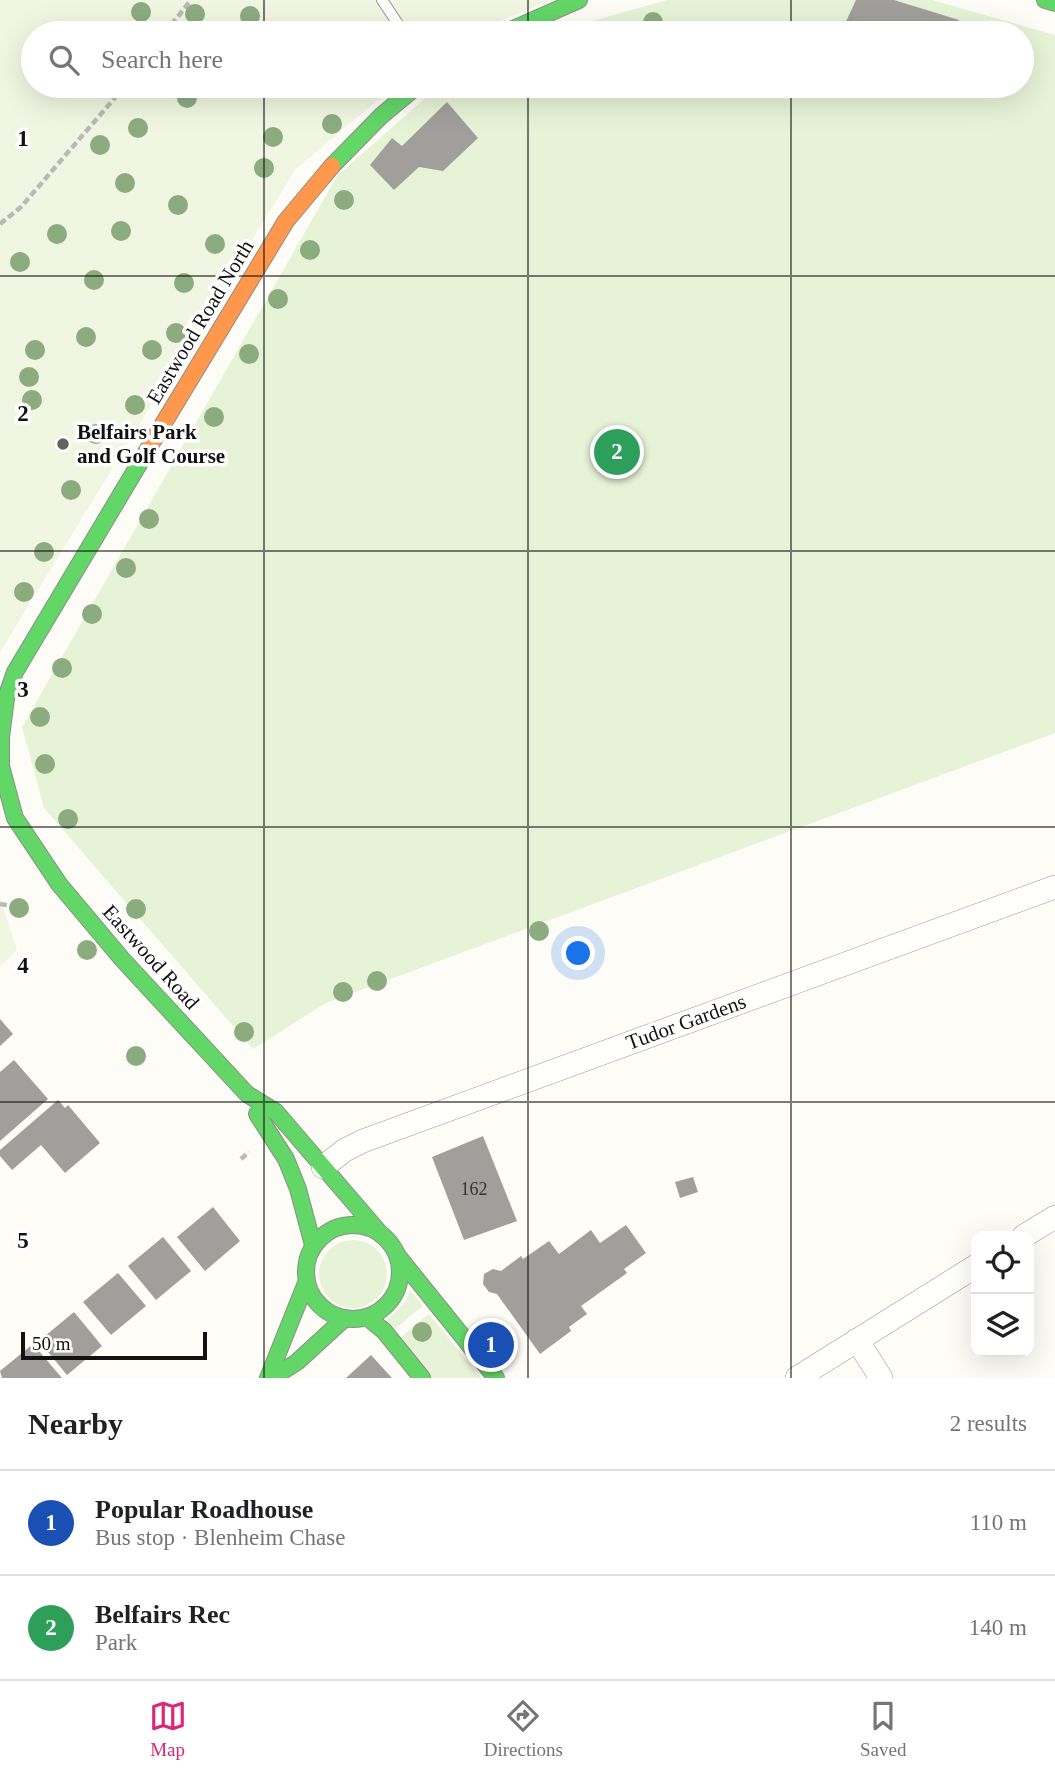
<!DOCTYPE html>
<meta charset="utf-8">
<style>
:root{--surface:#fff;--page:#f2f2f2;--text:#202124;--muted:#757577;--line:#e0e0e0;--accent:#db2777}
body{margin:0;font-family:Georgia,serif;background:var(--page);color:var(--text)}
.controls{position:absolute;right:21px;bottom:21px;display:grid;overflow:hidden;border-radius:14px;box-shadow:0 7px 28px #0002}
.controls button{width:63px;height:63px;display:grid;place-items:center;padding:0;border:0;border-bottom:2px solid var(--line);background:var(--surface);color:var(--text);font:35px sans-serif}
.scale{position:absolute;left:21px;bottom:18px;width:186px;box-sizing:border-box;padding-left:7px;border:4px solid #111;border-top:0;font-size:19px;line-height:24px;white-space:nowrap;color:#111;-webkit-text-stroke:5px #fff;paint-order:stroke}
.you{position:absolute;left:579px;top:954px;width:24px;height:24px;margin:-18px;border:5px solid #fff;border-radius:50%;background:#1a73e8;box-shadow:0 0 0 10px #1a73e833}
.badge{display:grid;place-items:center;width:46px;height:46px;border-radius:50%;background:var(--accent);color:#fff;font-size:23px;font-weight:700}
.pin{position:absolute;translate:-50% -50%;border:4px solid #fff;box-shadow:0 2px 7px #0006}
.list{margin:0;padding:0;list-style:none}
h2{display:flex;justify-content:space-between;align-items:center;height:91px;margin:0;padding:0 28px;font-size:30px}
h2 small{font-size:23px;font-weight:400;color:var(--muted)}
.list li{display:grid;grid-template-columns:46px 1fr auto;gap:21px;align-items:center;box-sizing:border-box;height:105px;padding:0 28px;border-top:2px solid var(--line)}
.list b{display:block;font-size:26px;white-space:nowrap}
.list p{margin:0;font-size:23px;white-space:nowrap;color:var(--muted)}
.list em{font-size:23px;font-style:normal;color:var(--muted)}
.icon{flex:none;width:38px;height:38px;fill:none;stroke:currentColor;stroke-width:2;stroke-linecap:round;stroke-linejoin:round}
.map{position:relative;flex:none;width:1055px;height:1378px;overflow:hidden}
.search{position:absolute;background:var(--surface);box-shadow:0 7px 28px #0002;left:21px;right:21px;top:21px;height:77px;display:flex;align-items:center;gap:18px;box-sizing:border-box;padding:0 24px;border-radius:38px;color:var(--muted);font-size:26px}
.sheet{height:301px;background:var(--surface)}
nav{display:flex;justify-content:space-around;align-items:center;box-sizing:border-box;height:98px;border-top:2px solid var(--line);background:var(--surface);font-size:19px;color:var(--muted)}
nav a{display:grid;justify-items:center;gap:4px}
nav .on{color:var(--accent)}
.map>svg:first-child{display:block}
.green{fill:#e7f3d7}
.pitch{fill:#f0f6e1}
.building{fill:#a19f9c}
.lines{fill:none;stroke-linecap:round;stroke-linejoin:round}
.lane-casing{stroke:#979795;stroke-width:12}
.street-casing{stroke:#979795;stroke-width:24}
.fast-casing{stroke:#8e8d8b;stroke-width:18}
.slow-casing{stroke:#8e8d8b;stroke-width:18}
.path{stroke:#b9b9b8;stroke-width:4.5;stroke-dasharray:7 3.5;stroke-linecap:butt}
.lane{stroke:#fffffe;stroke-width:10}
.street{stroke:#fffffe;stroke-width:23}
.fast{stroke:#63d668;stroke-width:16}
.slow{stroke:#ff974d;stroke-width:16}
.tree{fill:#8cac80}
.grid{fill:none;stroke:#111;stroke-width:2;stroke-opacity:0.55}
.poi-dot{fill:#646362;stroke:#fff;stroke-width:2.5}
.labels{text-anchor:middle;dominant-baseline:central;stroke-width:7;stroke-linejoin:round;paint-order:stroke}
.number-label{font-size:18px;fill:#353434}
.street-label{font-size:21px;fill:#111;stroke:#fff}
.poi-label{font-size:21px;font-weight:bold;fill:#111;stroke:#fff;text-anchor:start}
.grid-label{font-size:23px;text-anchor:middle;font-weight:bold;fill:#111;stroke:#fff;stroke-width:7;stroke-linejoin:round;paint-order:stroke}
</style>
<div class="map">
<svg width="1055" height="1378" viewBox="0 0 1055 1378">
<rect width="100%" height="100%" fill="#fdfcf7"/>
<g class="green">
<polygon points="667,0 932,0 1055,35 1055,733 326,1003 253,1049 44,808 22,727 337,176 439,86 1022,86 1022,33 549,33"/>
<circle cx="353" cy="1274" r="34"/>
<polygon points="410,1290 423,1306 393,1330 385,1322 406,1301"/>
<polygon points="429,1314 481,1378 431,1378 399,1339"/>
</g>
<g class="pitch">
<polygon points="0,0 553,0 468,33 33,33 33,86 394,86 295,170 0,652"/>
<polygon points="0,898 17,950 0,966"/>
</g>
<g class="building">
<polygon points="856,0 894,0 959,20 953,33 849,33 842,30"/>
<polygon points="447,102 478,138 443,171 419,167 394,190 370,165 392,138 402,146"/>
<polygon points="0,1019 13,1034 0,1046"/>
<polygon points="14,1060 48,1099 0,1141 0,1072"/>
<polygon points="58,1100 65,1108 68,1105 100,1143 65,1173 41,1145 12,1170 0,1156 0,1150"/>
<polygon points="483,1136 517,1221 464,1240 432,1157"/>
<polygon points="693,1177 698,1192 680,1198 675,1182"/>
<polygon points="213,1207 240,1241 205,1271 177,1237"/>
<polygon points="626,1225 646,1253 624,1269 627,1273 581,1306 587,1314 569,1327 571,1331 540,1354 497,1294 489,1292 483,1284 484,1274 493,1269 501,1271 521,1256 523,1259 549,1241 559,1254 591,1230 600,1243"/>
<polygon points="163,1237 191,1271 156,1300 128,1266"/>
<polygon points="118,1273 146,1306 111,1335 83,1302"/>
<polygon points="74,1312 102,1346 67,1375 39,1341"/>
<polygon points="33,1344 62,1378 2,1378 0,1371"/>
<polygon points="371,1355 392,1378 346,1378"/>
</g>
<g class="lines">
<g class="lane-casing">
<polyline id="lane" points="382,0 404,33"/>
</g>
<g class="street-casing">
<g id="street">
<polyline points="323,1167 345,1150 363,1141 1055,887"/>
<polyline points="1024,1236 1055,1217"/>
<polyline points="857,1340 881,1378"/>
<polyline points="797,1378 976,1266"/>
</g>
</g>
<g class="fast-casing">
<g id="fast">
<polyline points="1045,0 1055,3"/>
<polyline points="504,33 579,0"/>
<polyline points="332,166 381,116 417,86"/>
<polyline points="151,444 15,672 6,698 1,737 1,766 15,818 59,884 122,959 247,1094 276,1112 379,1232"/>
<polyline points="257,1114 286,1159 298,1189 313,1245"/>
<circle cx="353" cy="1272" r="47"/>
<polyline points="397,1255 496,1378"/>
<polyline points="367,1317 384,1331 422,1378"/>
<polyline points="268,1378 306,1283"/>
<polyline points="272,1378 297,1362 344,1319"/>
</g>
</g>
<g class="slow-casing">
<polyline id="slow" points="151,444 286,221 332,166"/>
</g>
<g class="path">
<polyline points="165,33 191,0"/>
<polyline points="0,224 21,207 125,86"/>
<polyline points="0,904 12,906"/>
<polyline points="241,1159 249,1152"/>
</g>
<use href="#lane" class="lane"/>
<use href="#street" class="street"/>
<use href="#fast" class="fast"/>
<use href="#slow" class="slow"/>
</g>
<g class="tree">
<circle cx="141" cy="12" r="10"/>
<circle cx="195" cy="14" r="10"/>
<circle cx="250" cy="16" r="10"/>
<circle cx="653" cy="22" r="10"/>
<circle cx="187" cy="98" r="10"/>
<circle cx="332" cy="124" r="10"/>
<circle cx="138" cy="128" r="10"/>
<circle cx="273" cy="137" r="10"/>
<circle cx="100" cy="145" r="10"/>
<circle cx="264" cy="168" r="10"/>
<circle cx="125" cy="183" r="10"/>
<circle cx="344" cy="200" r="10"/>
<circle cx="178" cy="205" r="10"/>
<circle cx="121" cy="231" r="10"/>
<circle cx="57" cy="234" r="10"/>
<circle cx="215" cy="244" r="10"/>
<circle cx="310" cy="250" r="10"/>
<circle cx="20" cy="262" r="10"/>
<circle cx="94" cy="280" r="10"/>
<circle cx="184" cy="283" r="10"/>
<circle cx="278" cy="299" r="10"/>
<circle cx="176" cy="333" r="10"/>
<circle cx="86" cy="337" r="10"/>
<circle cx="35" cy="350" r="10"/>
<circle cx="152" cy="350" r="10"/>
<circle cx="249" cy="354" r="10"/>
<circle cx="29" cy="377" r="10"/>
<circle cx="32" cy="400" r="10"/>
<circle cx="135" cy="405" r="10"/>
<circle cx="214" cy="417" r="10"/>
<circle cx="96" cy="434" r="10"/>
<circle cx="71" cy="490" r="10"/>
<circle cx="149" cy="519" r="10"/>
<circle cx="44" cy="552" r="10"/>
<circle cx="126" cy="568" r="10"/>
<circle cx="24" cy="592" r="10"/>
<circle cx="92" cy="614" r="10"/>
<circle cx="62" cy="668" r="10"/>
<circle cx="40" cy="717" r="10"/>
<circle cx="45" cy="764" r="10"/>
<circle cx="68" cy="819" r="10"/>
<circle cx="19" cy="908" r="10"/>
<circle cx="136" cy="909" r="10"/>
<circle cx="539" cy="931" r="10"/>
<circle cx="87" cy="950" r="10"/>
<circle cx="377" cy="981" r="10"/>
<circle cx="343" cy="992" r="10"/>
<circle cx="244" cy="1032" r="10"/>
<circle cx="136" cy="1056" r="10"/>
<circle cx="422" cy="1332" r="10"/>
</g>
<path class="grid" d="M264,0V33M528,0V33M791,0V33M264,86V1378M528,86V1378M791,86V1378M0,276H1055M0,551H1055M0,827H1055M0,1102H1055"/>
<circle class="poi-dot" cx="63" cy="444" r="7"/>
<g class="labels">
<g class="number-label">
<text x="474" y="1189">162</text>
</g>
<g class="street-label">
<text transform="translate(200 322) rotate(-59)">Eastwood Road North</text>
<text transform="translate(151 957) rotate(48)">Eastwood Road</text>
<text transform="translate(686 1022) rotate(-20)">Tudor Gardens</text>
</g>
<g class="poi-label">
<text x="77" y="432">Belfairs Park<tspan x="77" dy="24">and Golf Course</tspan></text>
</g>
</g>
<g class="grid-label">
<text x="23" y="146">1</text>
<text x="23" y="421">2</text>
<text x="23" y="697">3</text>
<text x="23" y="973">4</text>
<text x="23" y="1248">5</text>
</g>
</svg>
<div class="controls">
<button><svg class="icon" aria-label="locate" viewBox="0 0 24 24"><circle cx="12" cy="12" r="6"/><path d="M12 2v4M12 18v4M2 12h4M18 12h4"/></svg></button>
<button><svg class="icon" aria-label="layers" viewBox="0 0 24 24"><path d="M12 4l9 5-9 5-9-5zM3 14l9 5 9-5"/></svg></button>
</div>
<div class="scale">50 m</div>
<div class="you"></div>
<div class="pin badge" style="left:491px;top:1345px;background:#1a4fb4">1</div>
<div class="pin badge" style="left:617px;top:452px;background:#2e9e5b">2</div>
<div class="search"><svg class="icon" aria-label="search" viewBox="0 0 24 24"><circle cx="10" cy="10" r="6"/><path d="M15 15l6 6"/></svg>Search here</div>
</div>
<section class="sheet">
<h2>Nearby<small>2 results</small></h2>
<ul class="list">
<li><span class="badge" style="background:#1a4fb4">1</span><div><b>Popular Roadhouse</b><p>Bus stop · Blenheim Chase</p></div><em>110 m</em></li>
<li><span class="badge" style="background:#2e9e5b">2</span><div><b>Belfairs Rec</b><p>Park</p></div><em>140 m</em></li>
</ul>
</section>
<nav>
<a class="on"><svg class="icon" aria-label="map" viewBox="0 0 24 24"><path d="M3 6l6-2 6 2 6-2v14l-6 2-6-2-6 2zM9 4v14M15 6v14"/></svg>Map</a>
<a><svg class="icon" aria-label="directions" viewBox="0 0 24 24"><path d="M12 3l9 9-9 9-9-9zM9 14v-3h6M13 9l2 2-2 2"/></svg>Directions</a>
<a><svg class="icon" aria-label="saved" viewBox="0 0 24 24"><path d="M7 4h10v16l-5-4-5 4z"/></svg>Saved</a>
</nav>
